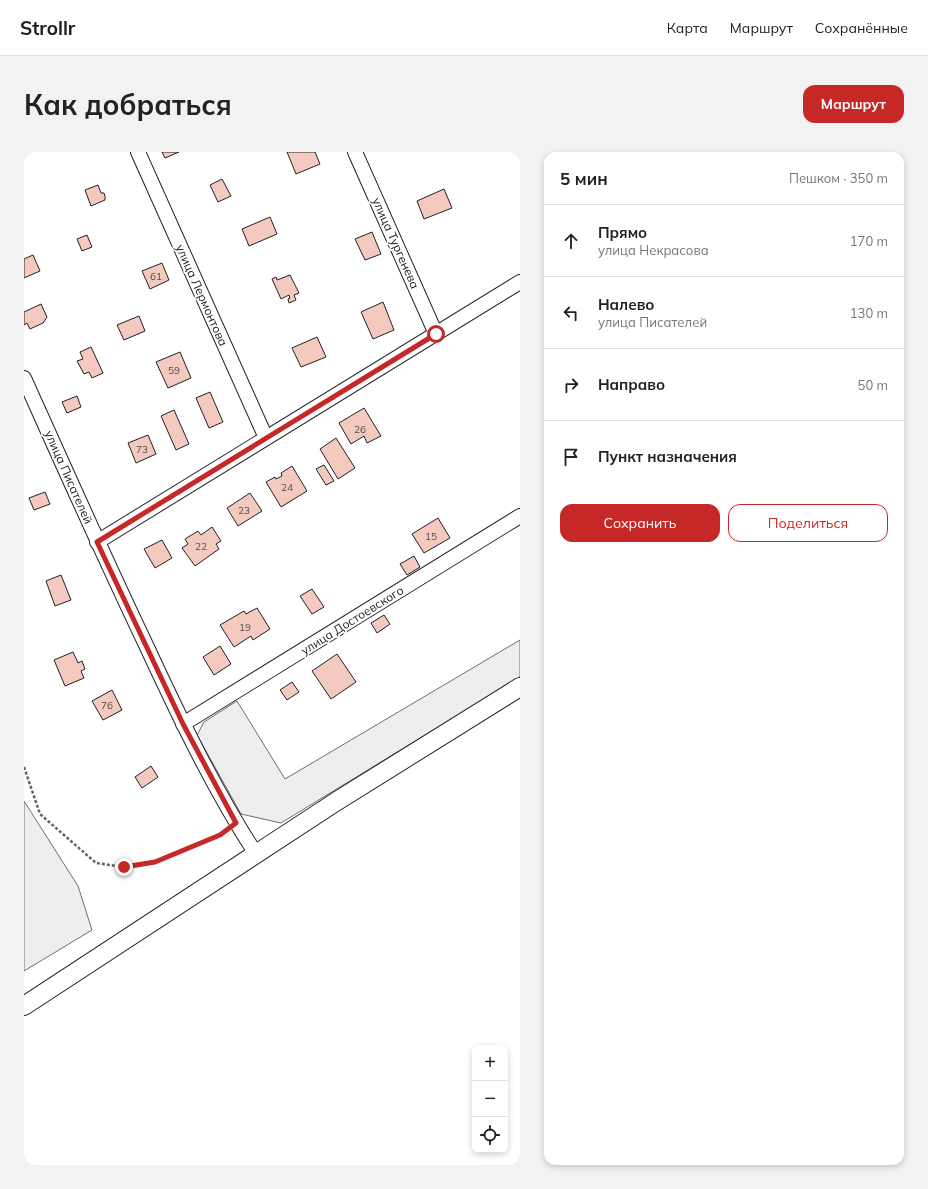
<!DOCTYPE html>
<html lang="ru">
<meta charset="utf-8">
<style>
:root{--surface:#fff;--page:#f2f2f2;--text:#222;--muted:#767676;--line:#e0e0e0;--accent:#c62828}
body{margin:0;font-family:Mulish,sans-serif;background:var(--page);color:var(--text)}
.controls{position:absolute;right:12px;bottom:12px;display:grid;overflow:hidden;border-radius:8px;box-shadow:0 2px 6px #0003}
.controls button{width:36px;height:36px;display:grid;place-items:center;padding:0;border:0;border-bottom:1px solid var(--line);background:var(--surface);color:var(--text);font:20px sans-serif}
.stop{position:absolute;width:12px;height:12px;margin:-9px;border:3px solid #c62828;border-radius:50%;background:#fff}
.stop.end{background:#c62828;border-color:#fff;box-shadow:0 1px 4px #0008}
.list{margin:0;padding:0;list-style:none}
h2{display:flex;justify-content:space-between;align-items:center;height:52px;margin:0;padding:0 16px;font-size:17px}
h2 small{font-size:13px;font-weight:400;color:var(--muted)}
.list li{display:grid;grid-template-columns:26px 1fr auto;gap:12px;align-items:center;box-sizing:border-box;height:72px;padding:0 16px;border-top:1px solid var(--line)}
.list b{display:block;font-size:15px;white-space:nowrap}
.list p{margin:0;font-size:13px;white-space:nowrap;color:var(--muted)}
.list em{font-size:13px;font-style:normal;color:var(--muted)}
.actions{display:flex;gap:8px;padding:12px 16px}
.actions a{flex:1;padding:9px 0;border:1px solid var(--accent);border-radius:12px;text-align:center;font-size:14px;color:var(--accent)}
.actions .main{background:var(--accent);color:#fff}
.icon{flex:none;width:22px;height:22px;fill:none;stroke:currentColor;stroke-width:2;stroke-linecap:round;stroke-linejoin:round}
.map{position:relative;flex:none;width:496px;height:1013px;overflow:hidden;border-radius:12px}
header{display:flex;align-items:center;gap:24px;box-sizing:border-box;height:56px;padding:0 20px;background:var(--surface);border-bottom:1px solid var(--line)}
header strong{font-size:19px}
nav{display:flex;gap:22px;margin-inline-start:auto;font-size:14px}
.intro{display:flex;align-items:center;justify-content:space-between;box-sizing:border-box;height:96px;padding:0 24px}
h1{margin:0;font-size:28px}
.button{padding:10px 18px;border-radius:12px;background:var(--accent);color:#fff;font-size:14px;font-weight:700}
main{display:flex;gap:24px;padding:0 24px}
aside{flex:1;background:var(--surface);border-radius:12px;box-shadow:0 2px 6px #0003}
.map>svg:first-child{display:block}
.green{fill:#eee;stroke:#6f6f6f}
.building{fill:#f3c9c0;stroke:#222}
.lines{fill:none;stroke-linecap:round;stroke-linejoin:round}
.minor-casing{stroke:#222;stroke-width:16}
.tertiary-casing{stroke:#222;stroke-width:20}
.path{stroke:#646464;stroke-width:2.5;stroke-dasharray:3 2;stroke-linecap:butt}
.minor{stroke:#fff;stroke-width:14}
.tertiary{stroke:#fff;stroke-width:18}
.route{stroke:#c62828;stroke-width:5}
.labels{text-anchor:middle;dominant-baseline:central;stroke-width:3;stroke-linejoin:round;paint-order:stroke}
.number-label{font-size:10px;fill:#564c4a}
.street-label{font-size:12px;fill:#222;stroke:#fff}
</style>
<header>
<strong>Strollr</strong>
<nav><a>Карта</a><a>Маршрут</a><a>Сохранённые</a></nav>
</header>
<div class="intro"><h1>Как добраться</h1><a class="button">Маршрут</a></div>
<main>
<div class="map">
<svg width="496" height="1013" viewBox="0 0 496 1013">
<rect width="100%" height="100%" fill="#fff"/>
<g class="green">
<polygon points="496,488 496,525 257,671 217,662 173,583 180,570 213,549 261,627"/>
<polygon points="0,649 54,734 68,778 0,819"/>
</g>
<g class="building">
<polygon points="138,0 155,0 141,6"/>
<polygon points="263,0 291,0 296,12 272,22"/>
<polygon points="198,27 207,44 194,50 186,33"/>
<polygon points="74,33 77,41 80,41 81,44 81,48 67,54 61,38"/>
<polygon points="420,37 428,56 400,67 393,49"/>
<polygon points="246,65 253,82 225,94 218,77"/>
<polygon points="348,80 357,102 341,108 331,87"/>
<polygon points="63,83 68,95 58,99 53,87"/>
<polygon points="9,103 16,119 0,126 0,107"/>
<polygon points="138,111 145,128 126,137 118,119"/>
<polygon points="266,123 275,141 270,143 272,148 265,151 264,147 266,146 265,143 257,147 248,127 252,125 253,128"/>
<polygon points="359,150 370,178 349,187 337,160"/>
<polygon points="17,152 23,165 19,171 6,177 3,171 0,173 0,160"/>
<polygon points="115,164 121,179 100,188 93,173"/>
<polygon points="293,185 302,205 277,215 268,196"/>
<polygon points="67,195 79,221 68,226 65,220 60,222 53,209 59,207 56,200"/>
<polygon points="156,200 167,226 144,236 132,210"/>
<polygon points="186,240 199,270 185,276 172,246"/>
<polygon points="53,244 57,255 43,261 38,250"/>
<polygon points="340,256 357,284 343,291 340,284 327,292 315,271"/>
<polygon points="150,258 165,292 152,298 137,264"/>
<polygon points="124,283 132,302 112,311 104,291"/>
<polygon points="312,286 331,316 314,327 296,297"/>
<polygon points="300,313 310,329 302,333 292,317"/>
<polygon points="268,314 283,339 257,355 242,330 251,325 252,327 258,324 257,321"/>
<polygon points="21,340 26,352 10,358 5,346"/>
<polygon points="226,341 238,359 214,374 203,356"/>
<polygon points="414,366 426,386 400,401 388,382"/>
<polygon points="188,375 197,389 192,392 195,397 171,414 158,396 164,392 161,387 174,379 177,383"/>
<polygon points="138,388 148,406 131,416 120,397"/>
<polygon points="390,404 396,415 383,423 376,412"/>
<polygon points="37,423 47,448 31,454 22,429"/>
<polygon points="288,437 300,455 288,462 276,444"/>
<polygon points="233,456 246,477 229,488 227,484 210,495 196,473 220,459 222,462"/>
<polygon points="360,463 366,472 353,481 347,471"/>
<polygon points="196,494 207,512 190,523 179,505"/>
<polygon points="49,500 54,511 58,509 61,517 57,519 60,526 41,534 30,508"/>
<polygon points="313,502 332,530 307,547 288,519"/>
<polygon points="268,530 275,540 263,548 256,538"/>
<polygon points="88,538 98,558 79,568 68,549"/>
<polygon points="127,614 134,625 118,636 111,625"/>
</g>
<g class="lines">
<g class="minor-casing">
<g id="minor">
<polyline points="114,0 242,286"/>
<polyline points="331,0 412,182"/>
<path d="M0,226C40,315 80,405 122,493C155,564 189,636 232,702"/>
<polyline points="73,390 496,130"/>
<polyline points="159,572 496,364"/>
</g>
</g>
<g class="tertiary-casing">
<polyline id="tertiary" points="0,854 313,649 496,535"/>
</g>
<polyline class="path" points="0,615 16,662 72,711 100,715 131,710 196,683 202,679"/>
<use href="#minor" class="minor"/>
<use href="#tertiary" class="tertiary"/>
</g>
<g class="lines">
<polyline class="route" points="100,715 131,710 196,683 212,671 159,572 73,390 412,182"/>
</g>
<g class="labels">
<g class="number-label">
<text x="132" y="124">61</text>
<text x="150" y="218">59</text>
<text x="336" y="277">26</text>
<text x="118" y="297">73</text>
<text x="263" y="335">24</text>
<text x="220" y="358">23</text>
<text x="407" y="384">15</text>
<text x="177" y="394">22</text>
<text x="221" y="475">19</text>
<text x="83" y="553">76</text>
</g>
<g class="street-label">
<text transform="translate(372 91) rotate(66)">улица Тургенева</text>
<text transform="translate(178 143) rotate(66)">улица Лермонтова</text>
<text transform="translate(45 325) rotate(66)">улица Писателей</text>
<text transform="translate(328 468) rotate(-32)">улица Достоевского</text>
</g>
</g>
</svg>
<div class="controls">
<button>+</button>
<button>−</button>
<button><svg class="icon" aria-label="locate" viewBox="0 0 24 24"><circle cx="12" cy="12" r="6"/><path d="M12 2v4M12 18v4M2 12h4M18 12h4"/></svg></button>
</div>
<div class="stop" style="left:412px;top:182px"></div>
<div class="stop end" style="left:100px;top:715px"></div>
</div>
<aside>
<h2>5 мин<small>Пешком · 350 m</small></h2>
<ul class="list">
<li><svg class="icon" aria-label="ahead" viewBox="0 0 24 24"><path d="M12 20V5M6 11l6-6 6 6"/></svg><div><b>Прямо</b><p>улица Некрасова</p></div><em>170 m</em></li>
<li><svg class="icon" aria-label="left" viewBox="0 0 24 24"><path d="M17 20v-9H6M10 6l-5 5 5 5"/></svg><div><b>Налево</b><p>улица Писателей</p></div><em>130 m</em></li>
<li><svg class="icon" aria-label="right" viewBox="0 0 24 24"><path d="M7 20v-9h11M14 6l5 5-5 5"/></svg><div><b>Направо</b></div><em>50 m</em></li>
<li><svg class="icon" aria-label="arrive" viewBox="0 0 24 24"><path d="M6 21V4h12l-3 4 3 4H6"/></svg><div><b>Пункт назначения</b></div></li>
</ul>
<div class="actions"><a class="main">Сохранить</a><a>Поделиться</a></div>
</aside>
</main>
